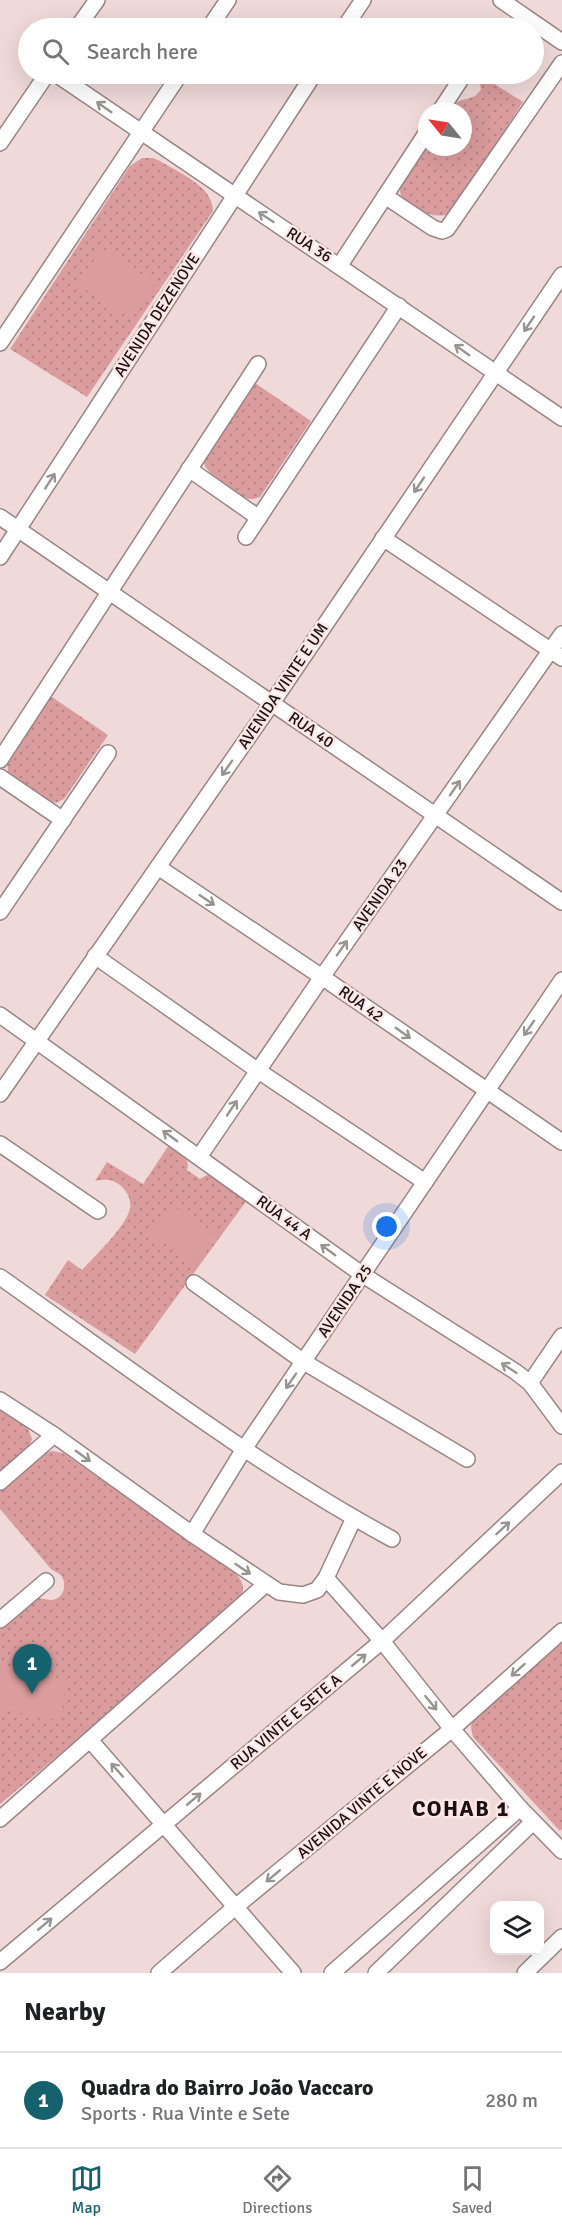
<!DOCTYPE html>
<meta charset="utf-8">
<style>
:root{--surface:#fff;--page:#f6f6f6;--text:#202124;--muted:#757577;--line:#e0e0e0;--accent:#15616d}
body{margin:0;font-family:Signika,sans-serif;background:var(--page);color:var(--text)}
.controls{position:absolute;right:18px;bottom:18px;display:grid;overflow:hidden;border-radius:12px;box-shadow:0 6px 24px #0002}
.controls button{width:54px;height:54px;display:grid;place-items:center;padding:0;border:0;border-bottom:2px solid var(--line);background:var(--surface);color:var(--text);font:30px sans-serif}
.compass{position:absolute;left:418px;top:102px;width:54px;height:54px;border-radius:50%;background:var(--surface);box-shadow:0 6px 24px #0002;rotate:300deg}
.you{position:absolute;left:387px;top:1227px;width:21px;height:21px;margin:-15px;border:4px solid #fff;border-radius:50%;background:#1a73e8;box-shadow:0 0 0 9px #1a73e833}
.badge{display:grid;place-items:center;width:39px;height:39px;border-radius:50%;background:var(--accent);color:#fff;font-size:20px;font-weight:700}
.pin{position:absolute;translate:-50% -50px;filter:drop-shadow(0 2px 3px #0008)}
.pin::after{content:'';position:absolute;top:32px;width:21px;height:18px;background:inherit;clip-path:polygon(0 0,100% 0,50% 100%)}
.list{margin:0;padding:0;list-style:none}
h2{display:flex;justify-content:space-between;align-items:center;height:78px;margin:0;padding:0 24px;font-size:26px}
h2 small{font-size:20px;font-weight:400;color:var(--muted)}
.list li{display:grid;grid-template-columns:39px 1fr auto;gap:18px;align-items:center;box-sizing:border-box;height:96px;padding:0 24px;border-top:2px solid var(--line)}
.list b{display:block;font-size:22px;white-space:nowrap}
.list p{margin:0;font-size:20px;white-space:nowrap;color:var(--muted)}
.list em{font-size:20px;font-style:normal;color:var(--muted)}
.icon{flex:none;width:33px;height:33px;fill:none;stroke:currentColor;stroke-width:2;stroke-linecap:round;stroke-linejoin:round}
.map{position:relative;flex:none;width:562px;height:1973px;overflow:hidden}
.search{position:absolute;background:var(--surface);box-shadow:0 6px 24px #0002;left:18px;right:18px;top:18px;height:66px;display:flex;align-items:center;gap:15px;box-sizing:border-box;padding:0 21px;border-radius:33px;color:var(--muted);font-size:22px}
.sheet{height:174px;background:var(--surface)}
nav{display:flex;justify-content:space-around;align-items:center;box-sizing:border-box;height:84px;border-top:2px solid var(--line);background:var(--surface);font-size:16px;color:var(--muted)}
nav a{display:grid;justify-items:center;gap:3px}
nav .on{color:var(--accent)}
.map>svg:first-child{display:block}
.green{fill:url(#green-dots)}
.pitch{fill:#da9c9d}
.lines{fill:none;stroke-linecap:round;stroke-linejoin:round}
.minor-casing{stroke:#998585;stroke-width:18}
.minor{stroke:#fff;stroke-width:15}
.oneway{stroke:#989494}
.labels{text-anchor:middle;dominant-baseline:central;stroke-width:5;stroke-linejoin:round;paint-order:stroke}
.street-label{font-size:16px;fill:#191111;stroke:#fde6e6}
.district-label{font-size:22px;font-weight:bold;letter-spacing:1.5px;fill:#191111;stroke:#fde6e6}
</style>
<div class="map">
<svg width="562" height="1973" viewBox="0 0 562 1973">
<defs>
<pattern id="green-dots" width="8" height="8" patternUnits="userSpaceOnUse" patternTransform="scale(1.5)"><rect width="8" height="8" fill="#da9c9d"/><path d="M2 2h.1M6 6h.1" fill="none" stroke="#ba8586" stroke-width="1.8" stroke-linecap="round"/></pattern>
</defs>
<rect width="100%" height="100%" fill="#efd9d9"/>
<g class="green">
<path d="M480,75L523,102L456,205L446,215C428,218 417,209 402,199L399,187L427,143V147H463V111H447C458,94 473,104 481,89L478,78Z"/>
<path d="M142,158H153L160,161C179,173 213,186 213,211L87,397L10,349L130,166Z"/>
<path d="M255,383L311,421L260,497C255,499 251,500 246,498C235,495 206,473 204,463Z"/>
<polygon points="49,695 108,735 64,799 56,803 50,801 8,772 7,760"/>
<path d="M169,1145C179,1152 191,1157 187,1170L200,1179L207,1175L213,1176L247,1200L135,1354L45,1295L68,1260L82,1270C95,1256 123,1229 129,1212C133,1203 128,1192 121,1186C113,1179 104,1179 95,1181L107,1162L143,1184Z"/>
<polygon points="0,1409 27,1426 32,1439 28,1449 0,1475"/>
<path d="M52,1451L63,1453L236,1574C243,1581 245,1588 241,1598L172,1661L0,1804V1627L36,1598C42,1598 47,1600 52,1600C65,1598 67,1584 61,1575L51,1569L0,1509V1491L42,1454Z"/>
<polygon points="562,1639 562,1829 560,1831 473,1737 471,1727 472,1721"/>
</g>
<g class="pitch">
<polygon points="102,248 155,283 131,319 78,285"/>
<polygon points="170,1204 217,1235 197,1265 150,1234"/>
<polygon points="3,1667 66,1680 61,1721 0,1709 0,1678"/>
</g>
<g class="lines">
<g class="minor-casing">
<g id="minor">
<polyline points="501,0 562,42"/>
<polyline points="77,28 97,0"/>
<polyline points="209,28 228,0"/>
<polyline points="344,28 363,0"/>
<polyline points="56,74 562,418"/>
<polyline points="440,111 461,79"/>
<polyline points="0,143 47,74"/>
<polyline points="385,196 433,228 442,231 447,229 562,63"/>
<polyline points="340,265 427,132"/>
<polyline points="0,343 180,74"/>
<polyline points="189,469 259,518"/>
<polyline points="0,517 562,902"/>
<polyline points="246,537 399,306"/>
<polyline points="383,538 562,658"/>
<polyline points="0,557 314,74"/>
<polyline points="0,760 258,364"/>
<polyline points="0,777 63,820"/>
<polyline points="158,867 322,977 562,1142"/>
<polyline points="0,912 108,753"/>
<polyline points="95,956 257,1070 425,1182"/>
<polyline points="0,1015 363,1275 516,1372 530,1383 562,1426"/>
<polyline points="0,1094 272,703 562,275"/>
<polyline points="0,1144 98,1211"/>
<polyline points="199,1157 322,977 562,634"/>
<path d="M0,1277C128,1367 254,1464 392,1539"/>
<polyline points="194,1283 304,1362 467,1459"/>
<polyline points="530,1383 562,1336"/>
<polyline points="0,1400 54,1435 192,1534 279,1592 303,1595 317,1590 326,1578 354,1518"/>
<polyline points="0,1482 54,1435"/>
<polyline points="192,1534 244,1449 562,980"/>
<polyline points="326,1578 382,1641 452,1729 520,1808 562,1851"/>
<polyline points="0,1620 46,1581"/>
<polyline points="90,1740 293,1973"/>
<polyline points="0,1819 266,1584"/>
<polyline points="0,1962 382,1641 562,1472"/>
<polyline points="159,1973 234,1908 452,1729 562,1631"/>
<polyline points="332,1973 520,1808"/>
<polyline points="376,1973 533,1822"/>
<polyline points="525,1973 562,1937"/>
</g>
</g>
<use href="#minor" class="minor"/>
</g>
<defs><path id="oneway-shaft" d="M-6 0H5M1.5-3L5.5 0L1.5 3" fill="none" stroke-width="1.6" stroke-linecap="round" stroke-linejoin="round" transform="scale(1.5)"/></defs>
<g class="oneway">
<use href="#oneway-shaft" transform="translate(104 107) rotate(-145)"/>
<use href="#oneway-shaft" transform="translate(266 217) rotate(-147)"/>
<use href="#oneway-shaft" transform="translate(529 324) rotate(124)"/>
<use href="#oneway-shaft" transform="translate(462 350) rotate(-145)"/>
<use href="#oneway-shaft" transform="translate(50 481) rotate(-57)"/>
<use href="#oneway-shaft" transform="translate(419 485) rotate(124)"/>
<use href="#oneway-shaft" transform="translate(227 768) rotate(125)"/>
<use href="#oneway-shaft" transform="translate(455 788) rotate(-55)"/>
<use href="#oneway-shaft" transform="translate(207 900) rotate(34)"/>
<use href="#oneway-shaft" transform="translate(342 948) rotate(-55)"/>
<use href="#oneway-shaft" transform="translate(529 1028) rotate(125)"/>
<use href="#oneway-shaft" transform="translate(403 1033) rotate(35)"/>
<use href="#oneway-shaft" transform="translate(232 1108) rotate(-56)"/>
<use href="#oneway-shaft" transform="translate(170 1136) rotate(-144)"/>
<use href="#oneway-shaft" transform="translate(328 1250) rotate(-144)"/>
<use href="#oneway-shaft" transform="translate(509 1368) rotate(-147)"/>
<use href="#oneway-shaft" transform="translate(291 1381) rotate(125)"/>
<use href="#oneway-shaft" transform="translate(83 1456) rotate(36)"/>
<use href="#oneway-shaft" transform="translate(503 1528) rotate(-43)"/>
<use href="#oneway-shaft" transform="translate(243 1569) rotate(34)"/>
<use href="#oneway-shaft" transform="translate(359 1660) rotate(-40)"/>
<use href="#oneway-shaft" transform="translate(518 1670) rotate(138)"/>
<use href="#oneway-shaft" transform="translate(431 1703) rotate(51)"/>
<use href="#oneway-shaft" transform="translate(117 1770) rotate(-132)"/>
<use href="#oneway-shaft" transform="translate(194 1799) rotate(-40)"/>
<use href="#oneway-shaft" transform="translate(273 1876) rotate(140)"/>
<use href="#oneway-shaft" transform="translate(45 1924) rotate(-40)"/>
</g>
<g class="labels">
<g class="street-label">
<text transform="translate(309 245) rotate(33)">RUA 36</text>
<text transform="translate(157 315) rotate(-57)">AVENIDA DEZENOVE</text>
<text transform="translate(283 686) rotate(-56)">AVENIDA VINTE E UM</text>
<text transform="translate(311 730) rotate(34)">RUA 40</text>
<text transform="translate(380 895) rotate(-55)">AVENIDA 23</text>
<text transform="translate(361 1004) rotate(35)">RUA 42</text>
<text transform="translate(284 1218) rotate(36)">RUA 44 A</text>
<text transform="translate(345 1301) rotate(-56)">AVENIDA 25</text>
<text transform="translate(286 1722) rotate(-40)">RUA VINTE E SETE A</text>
<text transform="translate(362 1803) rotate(-40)">AVENIDA VINTE E NOVE</text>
</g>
<g class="district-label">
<text x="461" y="1808">COHAB 1</text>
</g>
</g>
</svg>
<div class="controls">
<button><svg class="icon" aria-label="layers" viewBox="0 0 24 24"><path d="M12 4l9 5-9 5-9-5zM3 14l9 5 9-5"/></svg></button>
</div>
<svg class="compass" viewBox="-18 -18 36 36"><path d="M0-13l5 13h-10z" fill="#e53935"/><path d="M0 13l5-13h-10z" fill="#757577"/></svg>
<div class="you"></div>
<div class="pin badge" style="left:32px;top:1694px">1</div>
<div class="search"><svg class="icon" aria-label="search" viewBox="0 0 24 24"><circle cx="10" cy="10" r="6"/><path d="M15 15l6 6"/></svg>Search here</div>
</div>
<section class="sheet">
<h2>Nearby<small></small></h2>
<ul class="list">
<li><span class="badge">1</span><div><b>Quadra do Bairro João Vaccaro</b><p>Sports · Rua Vinte e Sete</p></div><em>280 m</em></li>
</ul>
</section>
<nav>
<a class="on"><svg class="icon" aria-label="map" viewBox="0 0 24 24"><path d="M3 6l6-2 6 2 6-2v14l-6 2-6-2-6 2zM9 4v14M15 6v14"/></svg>Map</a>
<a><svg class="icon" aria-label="directions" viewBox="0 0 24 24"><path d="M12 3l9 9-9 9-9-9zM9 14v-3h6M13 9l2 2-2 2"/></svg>Directions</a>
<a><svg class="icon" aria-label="saved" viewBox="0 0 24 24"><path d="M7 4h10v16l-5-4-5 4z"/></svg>Saved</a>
</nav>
